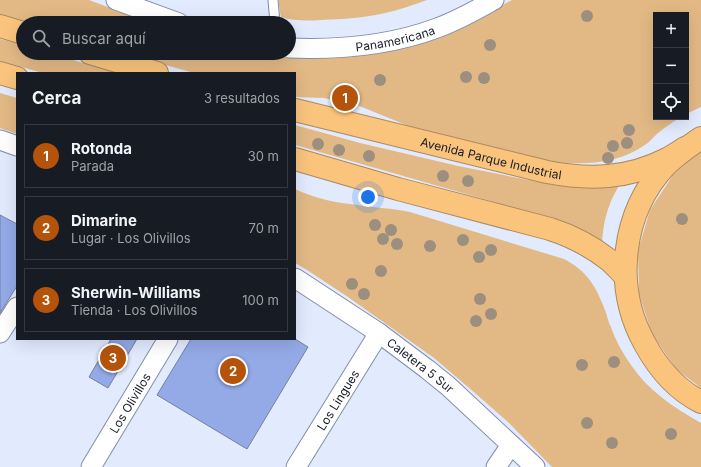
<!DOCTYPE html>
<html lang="es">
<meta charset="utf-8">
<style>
:root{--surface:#171b24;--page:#20242c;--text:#f1f3f6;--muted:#9ea1a6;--line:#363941;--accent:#b45309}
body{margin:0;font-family:Inter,sans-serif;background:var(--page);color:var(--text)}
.controls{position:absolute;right:12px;top:12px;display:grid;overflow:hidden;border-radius:0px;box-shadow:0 4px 16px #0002}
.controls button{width:36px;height:36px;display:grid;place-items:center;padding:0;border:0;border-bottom:1px solid var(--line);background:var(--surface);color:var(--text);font:20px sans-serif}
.you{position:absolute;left:368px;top:197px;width:14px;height:14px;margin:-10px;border:3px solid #fff;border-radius:50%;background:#1a73e8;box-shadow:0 0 0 6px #1a73e833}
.badge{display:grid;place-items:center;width:26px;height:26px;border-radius:50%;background:var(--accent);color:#fff;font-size:13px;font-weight:700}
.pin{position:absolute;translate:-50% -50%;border:2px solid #fff;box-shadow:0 1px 4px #0006}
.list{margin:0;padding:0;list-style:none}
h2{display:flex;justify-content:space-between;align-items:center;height:52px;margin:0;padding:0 16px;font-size:17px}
h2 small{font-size:13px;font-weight:400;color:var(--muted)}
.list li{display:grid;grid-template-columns:26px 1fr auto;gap:12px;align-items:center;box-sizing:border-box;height:64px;margin:0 8px 8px;padding:0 8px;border:1px solid var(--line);border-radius:0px}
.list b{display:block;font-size:15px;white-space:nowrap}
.list p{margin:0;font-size:13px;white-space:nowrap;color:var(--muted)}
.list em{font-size:13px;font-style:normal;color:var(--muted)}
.icon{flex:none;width:22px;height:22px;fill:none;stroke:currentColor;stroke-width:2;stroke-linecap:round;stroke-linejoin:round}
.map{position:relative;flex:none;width:701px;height:467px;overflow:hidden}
.search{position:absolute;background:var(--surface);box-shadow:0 4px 16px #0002;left:16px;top:16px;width:280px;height:44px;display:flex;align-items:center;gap:10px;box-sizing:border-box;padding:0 14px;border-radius:22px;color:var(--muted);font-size:15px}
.panel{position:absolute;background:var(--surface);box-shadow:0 4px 16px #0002;left:16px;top:72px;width:280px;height:268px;border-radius:0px}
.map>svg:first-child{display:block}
.green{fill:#e2b985}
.building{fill:#93aae7;stroke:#74809e}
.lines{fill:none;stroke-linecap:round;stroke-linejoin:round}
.lane-casing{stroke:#818eac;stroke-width:11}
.street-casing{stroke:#818eac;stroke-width:21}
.highway-casing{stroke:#ab895f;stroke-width:24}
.lane{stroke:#fff;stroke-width:9}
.street{stroke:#fff;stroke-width:19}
.highway{stroke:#fac47d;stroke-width:22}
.tree{fill:#9c8f80}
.labels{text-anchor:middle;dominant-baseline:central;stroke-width:3;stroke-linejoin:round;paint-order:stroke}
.street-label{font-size:12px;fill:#171b27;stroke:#fff}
</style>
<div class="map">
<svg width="701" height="467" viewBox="0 0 701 467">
<rect width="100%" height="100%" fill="#e2eafe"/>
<g class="green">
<polygon points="0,0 89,0 151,23 24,23 0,16"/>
<path d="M278,0H427C413,5 399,10 385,13C364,18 343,19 321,20C307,21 294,21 281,17Z"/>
<path d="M512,0H701V107L686,114V15H656V117H681C673,122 665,127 658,133C653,137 650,142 645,145C615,166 578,165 544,161L411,127L357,105L324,98L295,97V73H194L123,53H253L280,57L298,58L355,56L371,54L494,10Z"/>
<polygon points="0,39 23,45 23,53 49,53 118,73 43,73 0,61"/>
<polygon points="0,93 17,98 17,134 0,128"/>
<path d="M295,125L360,143L458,166L539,182L559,186L581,187L621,182C608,204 604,218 602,243L532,215L494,202L295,145Z"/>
<polygon points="701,151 701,388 676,369 652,334 639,294 638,251 650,210 673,175 697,153"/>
<path d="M295,189C314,198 336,203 358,205C375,208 392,208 410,212L564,259C587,271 596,286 605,310C607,315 608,322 611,327C615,339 622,352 629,362C648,391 672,406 701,423V467H552L509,423L475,393L434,358L348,297L307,270L295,263Z"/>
</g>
<g class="building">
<polygon points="0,215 17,224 17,286 0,313"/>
<polygon points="111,339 137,339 108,388 89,377"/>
<polygon points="191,339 295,339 308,347 247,449 157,395"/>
</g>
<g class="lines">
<g class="lane-casing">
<polyline id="lane" points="273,0 275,23"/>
</g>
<g class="street-casing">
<g id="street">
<polyline points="116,0 179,23"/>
<path id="s1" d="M289,48C339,50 389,46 437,28C457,21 476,10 494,0"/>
<polyline points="0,140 17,146"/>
<path id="s2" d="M295,278L379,333L427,369L448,386L535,467"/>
<polyline points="0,333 17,307"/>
<path id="s3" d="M91,467L168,339"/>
<path id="s4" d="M296,467L379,333"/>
<polyline points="496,467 511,445"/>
</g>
</g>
<g class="highway-casing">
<g id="highway">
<polyline points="0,26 23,33"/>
<polyline points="90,53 157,73"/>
<polyline points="0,73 17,78"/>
<path id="s5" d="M295,110L547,172C589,180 628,179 667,159C673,156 679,152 685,148"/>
<path d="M701,138C689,146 678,154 667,164C621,212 613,287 645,344C658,368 677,390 701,402"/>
<path d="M295,159L398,189L550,229C572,236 591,246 609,260C615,265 620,271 625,276"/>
</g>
</g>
<use href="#lane" class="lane"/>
<use href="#street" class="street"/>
<use href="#highway" class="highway"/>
</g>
<g class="tree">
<circle cx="587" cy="16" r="6"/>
<circle cx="490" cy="45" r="6"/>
<circle cx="466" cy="77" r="6"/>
<circle cx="484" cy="78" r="6"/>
<circle cx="380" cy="80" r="6"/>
<circle cx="629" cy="130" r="6"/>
<circle cx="627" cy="143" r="6"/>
<circle cx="318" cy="144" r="6"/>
<circle cx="613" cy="146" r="6"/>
<circle cx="339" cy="150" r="6"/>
<circle cx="369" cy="156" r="6"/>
<circle cx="608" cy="158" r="6"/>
<circle cx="443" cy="176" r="6"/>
<circle cx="468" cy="181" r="6"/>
<circle cx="682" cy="219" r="6"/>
<circle cx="375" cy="225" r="6"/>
<circle cx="391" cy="230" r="6"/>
<circle cx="383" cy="239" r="6"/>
<circle cx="463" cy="240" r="6"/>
<circle cx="397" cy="244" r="6"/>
<circle cx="430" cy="246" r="6"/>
<circle cx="491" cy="250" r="6"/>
<circle cx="479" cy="257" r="6"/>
<circle cx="381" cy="271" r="6"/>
<circle cx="352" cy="284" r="6"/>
<circle cx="364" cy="294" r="6"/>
<circle cx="480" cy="299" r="6"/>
<circle cx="491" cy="314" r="6"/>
<circle cx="476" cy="321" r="6"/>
<circle cx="614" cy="362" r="6"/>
<circle cx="582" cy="365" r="6"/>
<circle cx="587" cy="423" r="6"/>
<circle cx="671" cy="434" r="6"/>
<circle cx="612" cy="443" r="6"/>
</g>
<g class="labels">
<g class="street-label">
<text stroke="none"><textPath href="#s1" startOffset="107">Panamericana</textPath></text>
<text stroke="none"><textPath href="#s5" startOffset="202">Avenida Parque Industrial</textPath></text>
<text stroke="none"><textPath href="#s2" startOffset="153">Caletera 5 Sur</textPath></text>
<text stroke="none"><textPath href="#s4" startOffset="79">Los Lingues</textPath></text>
<text stroke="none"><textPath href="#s3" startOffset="75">Los Olivillos</textPath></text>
</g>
</g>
</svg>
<div class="controls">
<button>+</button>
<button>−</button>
<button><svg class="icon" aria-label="locate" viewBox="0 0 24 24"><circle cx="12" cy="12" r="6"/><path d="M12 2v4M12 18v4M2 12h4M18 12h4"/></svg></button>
</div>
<div class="you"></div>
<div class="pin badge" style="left:345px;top:98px">1</div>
<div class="pin badge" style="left:233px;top:371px">2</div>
<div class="pin badge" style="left:113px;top:358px">3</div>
<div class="search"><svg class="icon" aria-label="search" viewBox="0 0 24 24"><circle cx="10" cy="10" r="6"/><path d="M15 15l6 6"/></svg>Buscar aquí</div>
<section class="panel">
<h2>Cerca<small>3 resultados</small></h2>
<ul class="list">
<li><span class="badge">1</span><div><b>Rotonda</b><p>Parada</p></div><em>30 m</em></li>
<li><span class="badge">2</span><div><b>Dimarine</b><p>Lugar · Los Olivillos</p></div><em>70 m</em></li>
<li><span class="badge">3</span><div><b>Sherwin-Williams</b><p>Tienda · Los Olivillos</p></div><em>100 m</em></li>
</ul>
</section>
</div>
